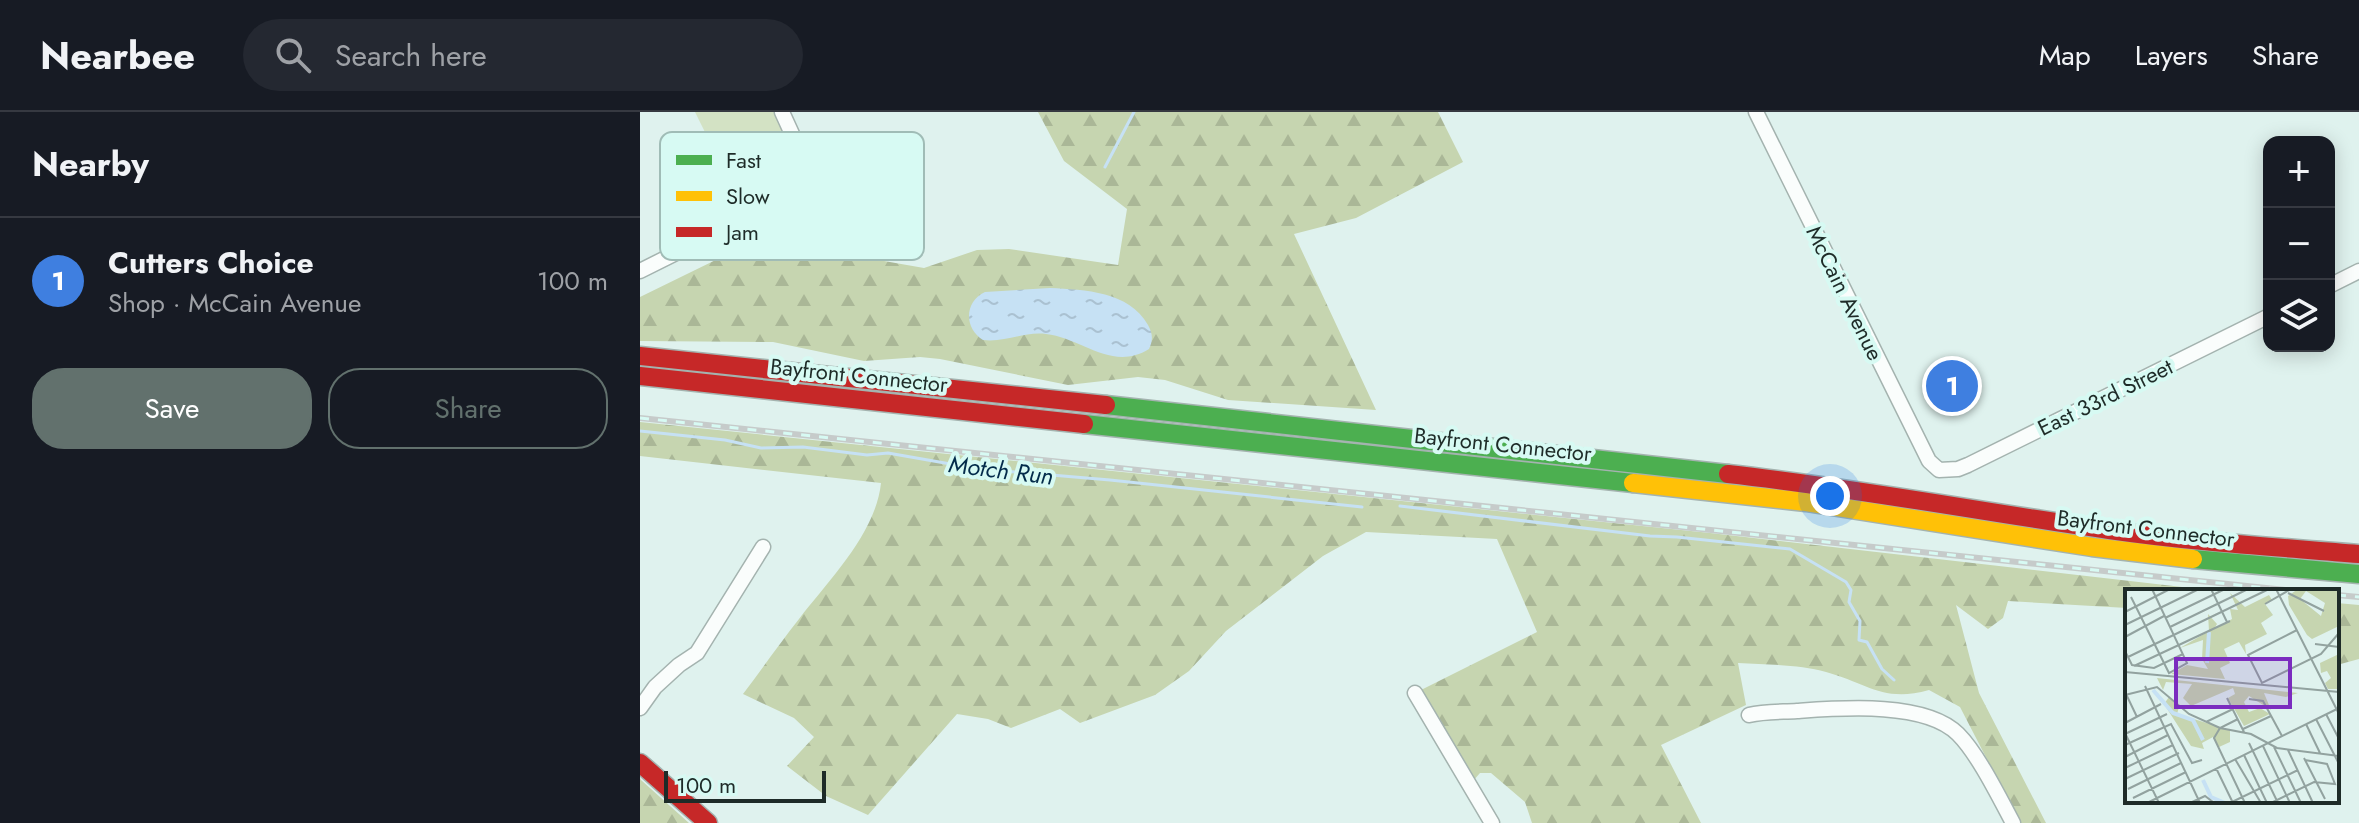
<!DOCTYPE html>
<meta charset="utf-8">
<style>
:root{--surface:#171b24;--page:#242831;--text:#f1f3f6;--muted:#9ea1a6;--line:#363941;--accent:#62716d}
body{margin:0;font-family:Jost,sans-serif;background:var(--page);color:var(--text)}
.controls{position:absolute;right:24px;top:24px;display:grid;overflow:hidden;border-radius:16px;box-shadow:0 4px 20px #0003}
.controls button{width:72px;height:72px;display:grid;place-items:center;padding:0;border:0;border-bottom:2px solid var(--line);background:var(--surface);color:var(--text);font:40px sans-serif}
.scale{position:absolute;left:24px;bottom:20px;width:162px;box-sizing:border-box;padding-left:8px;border:4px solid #1e2b28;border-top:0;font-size:22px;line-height:28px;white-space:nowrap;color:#1e2b28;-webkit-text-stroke:6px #d7faf3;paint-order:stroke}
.you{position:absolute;left:1190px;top:384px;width:28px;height:28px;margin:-20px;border:6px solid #fff;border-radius:50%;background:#1a73e8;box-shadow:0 0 0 12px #1a73e833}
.badge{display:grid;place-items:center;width:52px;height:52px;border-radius:50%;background:var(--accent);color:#fff;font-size:26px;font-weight:700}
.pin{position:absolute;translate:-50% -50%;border:4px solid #fff;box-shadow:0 2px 8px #0006}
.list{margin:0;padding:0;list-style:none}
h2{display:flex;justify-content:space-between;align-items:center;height:104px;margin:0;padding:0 32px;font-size:34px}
h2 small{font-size:26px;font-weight:400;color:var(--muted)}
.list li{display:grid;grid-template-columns:52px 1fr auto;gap:24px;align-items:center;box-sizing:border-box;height:128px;padding:0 32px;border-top:2px solid var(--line)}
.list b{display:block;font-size:30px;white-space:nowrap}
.list p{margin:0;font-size:26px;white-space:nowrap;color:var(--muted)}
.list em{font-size:26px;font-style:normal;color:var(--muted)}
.actions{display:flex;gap:16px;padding:24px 32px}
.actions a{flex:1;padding:18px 0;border:2px solid var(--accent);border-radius:32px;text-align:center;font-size:28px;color:var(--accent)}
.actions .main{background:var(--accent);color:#fff}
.icon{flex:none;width:44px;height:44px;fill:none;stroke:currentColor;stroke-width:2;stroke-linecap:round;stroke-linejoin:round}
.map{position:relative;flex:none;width:1719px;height:711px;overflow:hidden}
header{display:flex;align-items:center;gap:48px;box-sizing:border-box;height:112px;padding:0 40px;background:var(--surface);border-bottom:2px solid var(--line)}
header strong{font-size:38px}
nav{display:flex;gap:44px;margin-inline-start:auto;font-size:28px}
.search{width:560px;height:72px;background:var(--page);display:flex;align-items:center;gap:20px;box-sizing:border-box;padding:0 28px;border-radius:44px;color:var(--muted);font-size:30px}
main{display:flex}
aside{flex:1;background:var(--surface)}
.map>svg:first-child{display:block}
.green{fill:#d3e2c4}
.forest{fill:url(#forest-firs)}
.water{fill:url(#water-ripples)}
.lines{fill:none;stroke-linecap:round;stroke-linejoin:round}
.stream{stroke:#c6e1f4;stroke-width:3}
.street-casing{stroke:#a4b3af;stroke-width:17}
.fast-casing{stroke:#a4b3af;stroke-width:21}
.slow-casing{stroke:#a4b3af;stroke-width:21}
.jam-casing{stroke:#a4b3af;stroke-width:21}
.street{stroke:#fafdfc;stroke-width:14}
.fast{stroke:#4caf50;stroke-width:18}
.slow{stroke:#ffc107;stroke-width:18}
.jam{stroke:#c62828;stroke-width:18}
.rail-casing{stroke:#c6cbca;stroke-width:6}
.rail{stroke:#d7faf3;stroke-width:3;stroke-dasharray:9;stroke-linecap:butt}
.labels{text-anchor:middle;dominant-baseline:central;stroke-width:8;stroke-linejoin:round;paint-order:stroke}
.street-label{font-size:22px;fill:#1e2b28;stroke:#d7faf3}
.water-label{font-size:24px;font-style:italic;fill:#032b4a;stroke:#d7faf3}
.inset-river{fill:none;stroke:#c6e1f4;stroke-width:4}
.inset-road{fill:none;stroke:#92a29f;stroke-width:2}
.view{fill:#7b2cbf;fill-opacity:0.15;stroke:#7b2cbf;stroke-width:4}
.inset-edge{fill:none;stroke:#1e2b28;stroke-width:4}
.key{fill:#d7faf3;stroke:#a0bcb6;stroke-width:2}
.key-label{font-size:22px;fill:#1e2b28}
</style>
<header>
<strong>Nearbee</strong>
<div class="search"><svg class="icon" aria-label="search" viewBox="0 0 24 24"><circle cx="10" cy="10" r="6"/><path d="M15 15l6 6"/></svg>Search here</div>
<nav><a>Map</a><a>Layers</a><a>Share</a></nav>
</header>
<main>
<aside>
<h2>Nearby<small></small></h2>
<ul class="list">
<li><span class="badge" style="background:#3f7fe0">1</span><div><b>Cutters Choice</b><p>Shop · McCain Avenue</p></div><em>100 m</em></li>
</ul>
<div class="actions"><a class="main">Save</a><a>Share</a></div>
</aside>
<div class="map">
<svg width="1719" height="711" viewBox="0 0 1719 711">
<defs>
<pattern id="forest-firs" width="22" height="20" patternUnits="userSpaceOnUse" patternTransform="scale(2)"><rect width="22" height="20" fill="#c6d5b0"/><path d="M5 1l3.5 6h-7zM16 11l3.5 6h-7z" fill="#aab797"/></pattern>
<pattern id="water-ripples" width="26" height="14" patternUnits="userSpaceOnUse" patternTransform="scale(2)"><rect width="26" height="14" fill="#c6e1f4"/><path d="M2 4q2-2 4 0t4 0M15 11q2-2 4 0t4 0" fill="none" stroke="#aac1d1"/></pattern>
</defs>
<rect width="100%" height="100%" fill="#dff2ee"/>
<polygon class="green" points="55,0 135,0 162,58 161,65 105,101"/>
<g class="forest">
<polygon points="398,0 798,0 823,50 716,106 654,122 736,298 588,288 525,268 498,265 428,273 300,247 280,245 224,249 133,230 0,229 0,185 94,139 102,129 103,113 167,78 206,130 227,146 284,156 337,138 369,137 478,153 487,97 424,49"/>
<path d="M0,310L1070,421L1577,479H1487V496L1368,489L1363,506L1348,517L1316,493L1339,581L1406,711H1380L1320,595L1289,578C1243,591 1227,571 1186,560C1159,552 1126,553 1098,551L1106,593L1021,633L1061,711H892L885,690L851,661H840L833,669L779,579L897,520L857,427L726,420L683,444L586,519L549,559L515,583L440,611L420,597L371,616L348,607L317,602L228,703L186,684L147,654L174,625L154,606L103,582C122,557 140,531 159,507C189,468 236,421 241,371L0,344Z"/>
<polygon points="1697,491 1719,493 1719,547 1697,553"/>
<polygon points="0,666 1,668 49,711 0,711"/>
</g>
<path class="water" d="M410,176C445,178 489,179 508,213C513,222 513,228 509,237C472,260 442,226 406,222C385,219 364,231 343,228C324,216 324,190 345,180Z"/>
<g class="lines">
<g class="stream">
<polyline points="465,55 494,0"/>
<polyline points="0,319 85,328 121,336 163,335 227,343 248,341 339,357 470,368 722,395"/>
<polyline points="760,394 1010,424 1037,425 1150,437 1206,470 1211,478 1209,490 1220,509 1219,528 1227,530 1242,557 1254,568"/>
</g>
<g class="street-casing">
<g id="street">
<polyline points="1116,0 1289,349 1299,358 1318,357 1328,353 1629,204"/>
<polyline points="0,159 98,110 165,71 169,65 168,57 142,0"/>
<polyline points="1689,174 1719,159"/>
<polyline points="775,581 852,711"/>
<polyline points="0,596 15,575 39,553 57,541 123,435"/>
<path d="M1109,603C1125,599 1141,600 1157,599C1200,596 1285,589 1318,622C1338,642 1359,685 1373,711"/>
</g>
</g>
<g class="fast-casing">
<g id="fast">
<polyline points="466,293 1088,362"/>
<polyline points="444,312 993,371"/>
<polyline points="1553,447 1719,462"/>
</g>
</g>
<g class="slow-casing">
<polyline id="slow" points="993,371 1166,390 1452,435 1553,447"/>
</g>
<g class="jam-casing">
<g id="jam">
<polyline points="0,244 466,293"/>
<polyline points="0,264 444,312"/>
<path d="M1088,362C1216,376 1342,400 1469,418C1552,430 1636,435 1719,442"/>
<polyline points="0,651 68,711"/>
</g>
</g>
<use href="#street" class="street"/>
<use href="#fast" class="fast"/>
<use href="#slow" class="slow"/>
<use href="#jam" class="jam"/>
<g class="rail-casing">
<g id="rail">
<polyline points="0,306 1655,479"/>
<polyline points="1697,483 1719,485"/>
</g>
</g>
<use href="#rail" class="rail"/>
</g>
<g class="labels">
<g class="street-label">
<text transform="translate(1205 181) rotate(64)">McCain Avenue</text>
<text transform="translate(219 263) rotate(6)">Bayfront Connector</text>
<text transform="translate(1465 285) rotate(-26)">East 33rd Street</text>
<text transform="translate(863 332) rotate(6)">Bayfront Connector</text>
<text transform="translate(1506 416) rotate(7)">Bayfront Connector</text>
</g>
<g class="water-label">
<text transform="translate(361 358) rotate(7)">Motch Run</text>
</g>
</g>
<g transform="translate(1485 477)">
<rect width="214" height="214" fill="#dff2ee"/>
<path d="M173,0H214V37L187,50L182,46L164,16L163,7ZM181,2L200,14L196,27L175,10ZM105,4L120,18L144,6L147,11L140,15L148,26L136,34L142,45L120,56L121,65L114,53L99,60L105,74L95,79L100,90L46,85L62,76L83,80L77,70L78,51L55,59L84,42L83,25L92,35L89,40L107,30L105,20L113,21ZM214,65V100H203L200,94L206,89L202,82L196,84L195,74ZM32,89L173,104L161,108L139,104L146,121L124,107L119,113L124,123L135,119L145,125L119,137L103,109L110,105L108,99L66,117L58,109L67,95L41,93L38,101ZM44,108L54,118L52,125L105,141V153L94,158L88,148L77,154L79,160L66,157L39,115Z" fill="#c6d5b0" fill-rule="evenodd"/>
<path class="inset-river" d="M82,74L84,43M28,101L48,124L68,131L78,151M78,191L86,208L100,214"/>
<path class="inset-road" d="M86,0L102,33M151,0L214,125M163,4L199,22M6,8L44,84L62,74L27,0M140,15L166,0M0,23L45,0M40,29L100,0M0,36L74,0M45,38L123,0M172,41L123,66L137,94L196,65L214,44M0,48L39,27M190,55L214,58M0,62L7,76L29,79L58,65M3,68L144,0M9,77L105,32M0,83L214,103M20,97L75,214M1,105L12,128M0,106L32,98L64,125L95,139L126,145L152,159L214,167M102,109L119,143M124,110L138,112L157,147M201,125L214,150M113,130L95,139L89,149L120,214M191,130L214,175M81,133L108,120M0,134L36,115M181,135L195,164M118,140L146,127M0,144L34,214M0,145L42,125M124,154L153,214M0,156L46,135L67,174L77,171M138,157L165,214M149,158L176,214M163,161L188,214M119,166L142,214M0,168L43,146M179,169L200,210M110,170L136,214M0,179L48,156M91,179L108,214M0,190L54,164M3,200L56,174M8,209L61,183M107,213L173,181M22,214L214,119M65,214L80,207L88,213M146,214L189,193L210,195L202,175L180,171"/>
<path class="view" d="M51,70H165V118H51Z"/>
<rect width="214" height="214" class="inset-edge"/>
</g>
<rect x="20" y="20" width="264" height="128" rx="12" class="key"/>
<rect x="36" y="43" width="36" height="10" fill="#4caf50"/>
<rect x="36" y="79" width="36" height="10" fill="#ffc107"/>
<rect x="36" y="115" width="36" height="10" fill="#c62828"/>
<g class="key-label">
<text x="86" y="56">Fast</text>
<text x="86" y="92">Slow</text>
<text x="86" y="128">Jam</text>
</g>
</svg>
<div class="controls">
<button>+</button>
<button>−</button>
<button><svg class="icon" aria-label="layers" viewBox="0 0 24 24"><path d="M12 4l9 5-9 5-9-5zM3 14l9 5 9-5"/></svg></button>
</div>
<div class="scale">100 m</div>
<div class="you"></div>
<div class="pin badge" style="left:1312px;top:274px;background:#3f7fe0">1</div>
</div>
</main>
